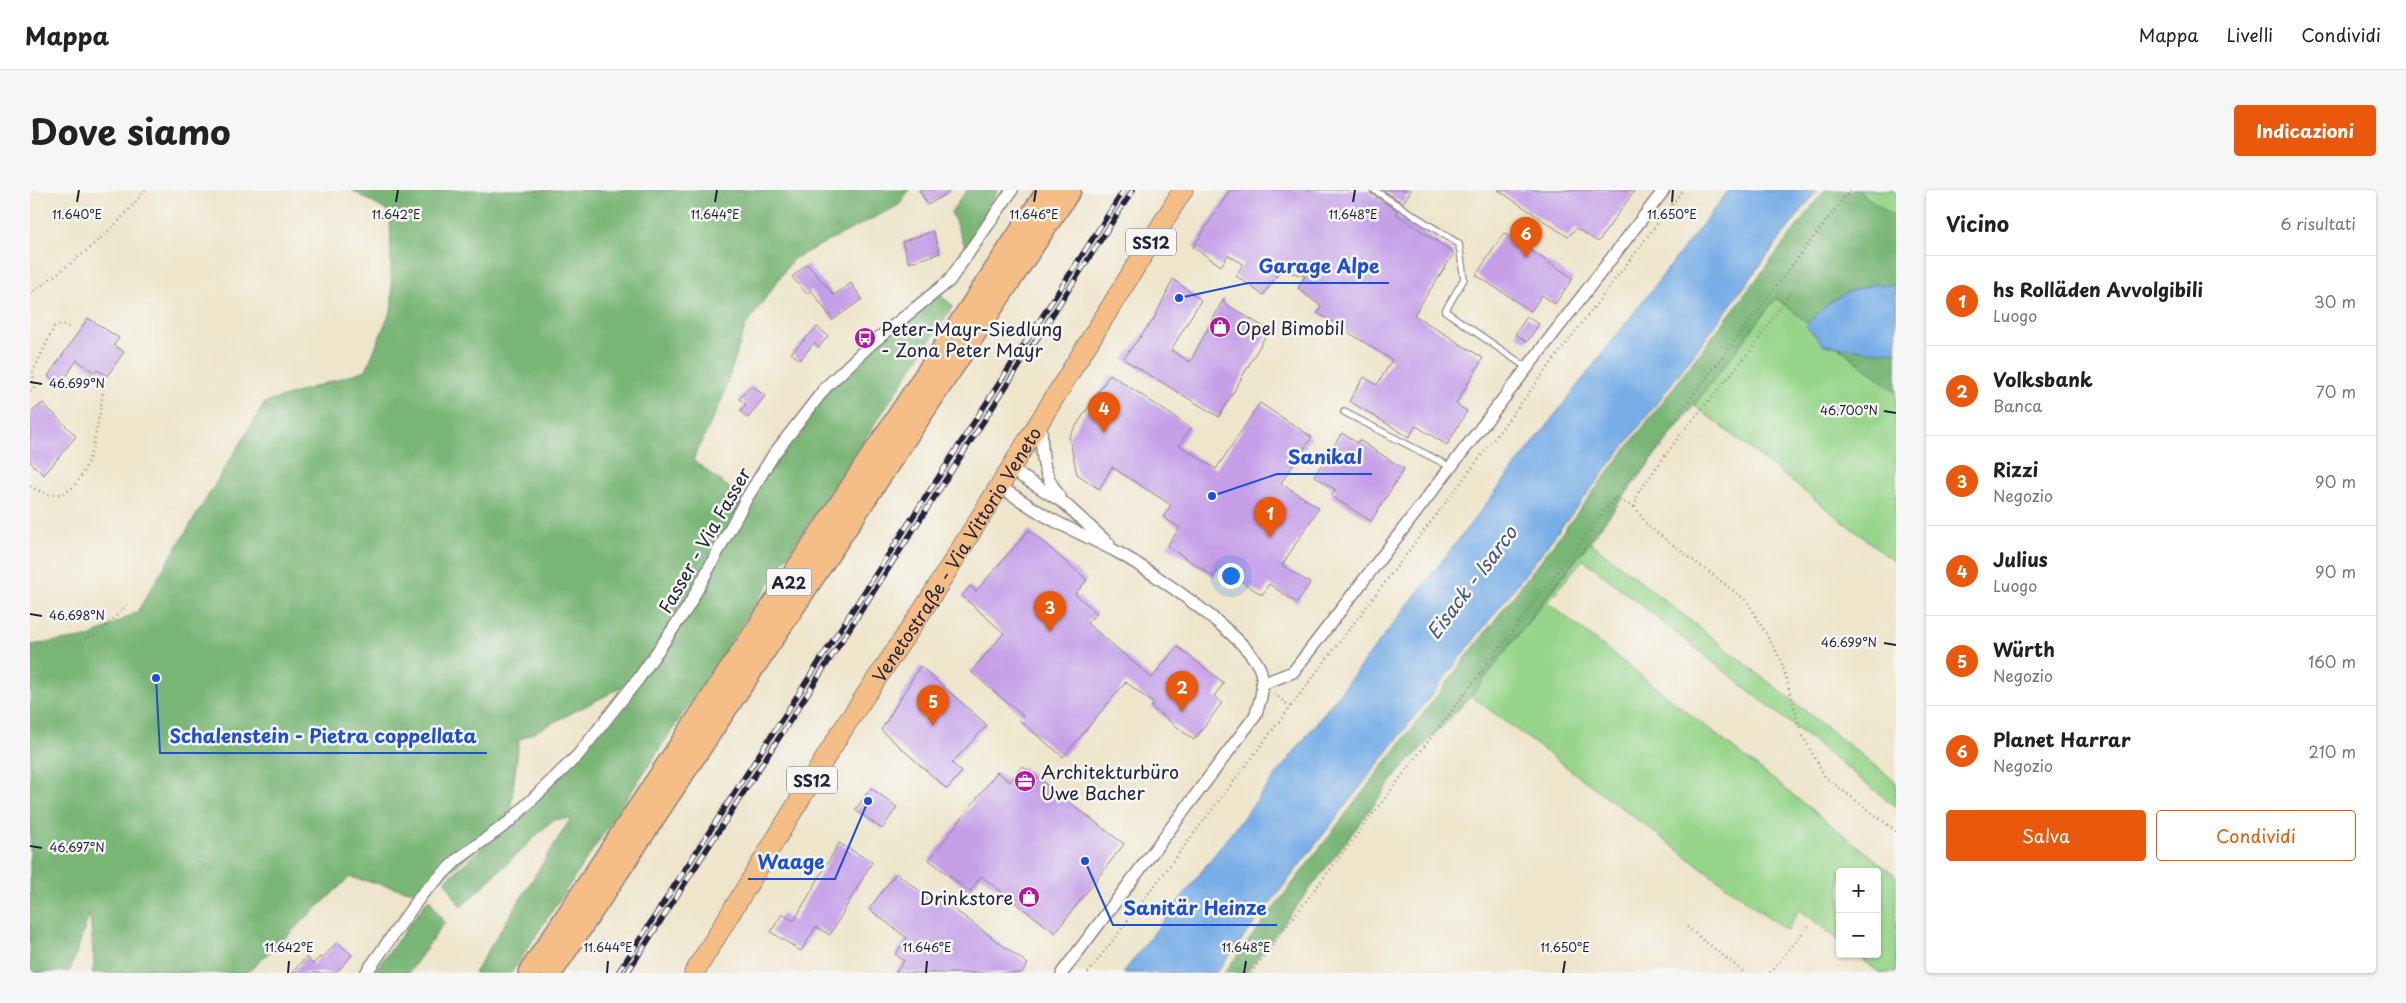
<!DOCTYPE html>
<html lang="it">
<meta charset="utf-8">
<style>
:root{--surface:#fff;--page:#f6f6f6;--text:#222;--muted:#767676;--line:#e0e0e0;--accent:#ea580c}
body{margin:0;font-family:"Playpen Sans",sans-serif;background:var(--page);color:var(--text)}
.controls{position:absolute;right:15px;bottom:15px;display:grid;overflow:hidden;border-radius:5px;box-shadow:0 1px 4px #0004}
.controls button{width:45px;height:45px;display:grid;place-items:center;padding:0;border:0;border-bottom:1px solid var(--line);background:var(--surface);color:var(--text);font:25px sans-serif}
.you{position:absolute;left:1200px;top:385px;width:18px;height:18px;margin:-12px;border:4px solid #fff;border-radius:50%;background:#1a73e8;box-shadow:0 0 0 8px #1a73e833}
.badge{display:grid;place-items:center;width:32px;height:32px;border-radius:50%;background:var(--accent);color:#fff;font-size:16px;font-weight:700}
.pin{position:absolute;translate:-50% -41px;filter:drop-shadow(0 1px 2px #0008)}
.pin::after{content:'';position:absolute;top:26px;width:18px;height:15px;background:inherit;clip-path:polygon(0 0,100% 0,50% 100%)}
.list{margin:0;padding:0;list-style:none}
h2{display:flex;justify-content:space-between;align-items:center;height:65px;margin:0;padding:0 20px;font-size:21px}
h2 small{font-size:16px;font-weight:400;color:var(--muted)}
.list li{display:grid;grid-template-columns:32px 1fr auto;gap:15px;align-items:center;box-sizing:border-box;height:90px;padding:0 20px;border-top:1px solid var(--line)}
.list b{display:block;font-size:19px;white-space:nowrap}
.list p{margin:0;font-size:16px;white-space:nowrap;color:var(--muted)}
.list em{font-size:16px;font-style:normal;color:var(--muted)}
.actions{display:flex;gap:10px;padding:15px 20px}
.actions a{flex:1;padding:11px 0;border:1px solid var(--accent);border-radius:5px;text-align:center;font-size:18px;color:var(--accent)}
.actions .main{background:var(--accent);color:#fff}
.map{position:relative;flex:none;width:1866px;height:783px;overflow:hidden;border-radius:5px}
header{display:flex;align-items:center;gap:30px;box-sizing:border-box;height:70px;padding:0 25px;background:var(--surface);border-bottom:1px solid var(--line)}
header strong{font-size:24px}
nav{display:flex;gap:28px;margin-inline-start:auto;font-size:18px}
.intro{display:flex;align-items:center;justify-content:space-between;box-sizing:border-box;height:120px;padding:0 30px}
h1{margin:0;font-size:35px}
.button{padding:12px 22px;border-radius:5px;background:var(--accent);color:#fff;font-size:18px;font-weight:700}
main{display:flex;gap:30px;padding:0 30px}
aside{flex:1;background:var(--surface);border-radius:5px;box-shadow:0 1px 4px #0004}
.map>svg:first-child{display:block}
.green{fill:#97d58a;stroke:#5c7c62}
.forest{fill:#79b676;stroke:#4e6c58}
.water{fill:#78aee7;stroke:#4d6891}
.building{fill:#c49fe8}
.lines{fill:none;stroke-linecap:round;stroke-linejoin:round}
.service-casing{stroke:#888483;stroke-width:8}
.minor-casing{stroke:#888483;stroke-width:14}
.primary-casing{stroke:#888483;stroke-width:21}
.motorway-casing{stroke:#888483;stroke-width:24}
.path{stroke:#888483;stroke-width:2.5;stroke-dasharray:1 4;stroke-linecap:butt}
.service{stroke:#fff;stroke-width:5.5}
.minor{stroke:#fff;stroke-width:11}
.primary{stroke:#f6be87;stroke-width:19}
.motorway{stroke:#f6be87;stroke-width:21}
.rail-casing{stroke:#22223b;stroke-width:5.5}
.rail{stroke:#f6f6f2;stroke-width:4;stroke-dasharray:11;stroke-linecap:butt}
.ticks{fill:none;stroke:#22223b;stroke-width:2}
.labels{text-anchor:middle;dominant-baseline:central;stroke-width:5;stroke-linejoin:round;paint-order:stroke}
.shield{fill:#f6f6f2;stroke:#626272;stroke-width:1}
.shield-label{font-size:16px;font-weight:bold;fill:#22223b}
.poi-label{font-size:18px;fill:#22223b;stroke:#f6f6f2;text-anchor:start}
.street-label{font-size:18px;fill:#22223b;stroke:#f6f6f2}
.water-label{font-size:19px;font-style:italic;fill:#405377;stroke:#f6f6f2}
.ticks-label{font-size:12px;text-anchor:middle;fill:#22223b;stroke:#f6f6f2;stroke-width:5;stroke-linejoin:round;paint-order:stroke}
.leader{fill:none;stroke:#1d4ed8;stroke-width:2}
.callout-dot{fill:#1d4ed8;stroke:#f6f6f2;stroke-width:2}
.callout-label{font-size:19px;text-anchor:middle;font-weight:bold;fill:#1d4ed8;stroke:#f6f6f2;stroke-width:5;stroke-linejoin:round;paint-order:stroke}
</style>
<header>
<strong>Mappa</strong>
<nav><a>Mappa</a><a>Livelli</a><a>Condividi</a></nav>
</header>
<div class="intro"><h1>Dove siamo</h1><a class="button">Indicazioni</a></div>
<main>
<div class="map">
<svg width="1866" height="783" viewBox="0 0 1866 783">
<rect width="100%" height="100%" fill="#f6f6f2"/>
<filter id="ink" filterUnits="userSpaceOnUse"><feTurbulence type="fractalNoise" baseFrequency=".02" numOctaves="2"/><feDisplacementMap in="SourceGraphic" scale="10" xChannelSelector="R" yChannelSelector="G"/><feConvolveMatrix kernelMatrix="1 2 1 2 8 2 1 2 1" color-interpolation-filters="sRGB"/></filter>
<filter id="wash" filterUnits="userSpaceOnUse"><feTurbulence type="fractalNoise" baseFrequency=".0096" numOctaves="4" result="noise"/><feDisplacementMap in="SourceGraphic" scale="20" xChannelSelector="R" yChannelSelector="G"/><feGaussianBlur stdDeviation="1.12" result="paint"/><feColorMatrix in="noise" values="0 0 0 0 0 0 0 0 0 0 0 0 0 0 0 0 0 1.4 0 .05"/><feComposite in="paint" operator="in"/></filter>
<g filter="url(#wash)">
<rect width="100%" height="100%" fill="#eee5cb"/>
<g class="green">
<polygon points="1830,0 1866,0 1866,28 1829,2"/>
<polygon points="1746,108 1866,202 1866,373 1664,215"/>
<polygon points="1560,352 1866,592 1866,617 1553,369 1517,412 1866,686 1866,783 1850,783 1826,764 1847,764 1847,682 1810,682 1810,751 1769,719 1757,741 1441,506"/>
</g>
<g class="forest">
<polygon points="322,0 879,0 869,15 763,69 715,137 692,209 663,270 715,310 796,197 907,102 923,116 481,783 444,783 541,628 523,630 431,717 415,691 479,633 548,565 608,489 489,550 479,632 392,704 320,687 217,783 62,783 64,775 60,723 40,781 0,783 0,455 59,447 107,422 235,213 336,180 362,117 360,23"/>
<polygon points="937,0 968,0 936,58 921,22"/>
<polygon points="1795,0 1830,0 1829,2 1866,28 1866,202 1746,108 1441,506 1368,583 1216,783 1194,783"/>
<polygon points="399,709 414,733 379,783 343,783"/>
</g>
<g class="water">
<polygon points="1699,0 1787,0 1602,246 1186,783 1093,783"/>
<path d="M1847,94L1866,96V161L1848,162L1794,155L1776,136C1799,110 1812,101 1847,94Z"/>
</g>
<g id="blocks">
<g class="building">
<polygon points="889,0 922,0 898,15"/>
<polygon points="1200,0 1339,0 1341,4 1368,21 1366,24 1424,63 1384,125 1453,168 1426,214 1437,221 1417,255 1386,236 1379,247 1319,211 1334,187 1347,195 1362,170 1288,123 1291,116 1268,99 1275,86 1251,80 1233,105 1206,86 1213,74 1198,65 1191,76 1163,57"/>
<polygon points="1353,0 1381,0 1373,13"/>
<polygon points="1468,0 1605,0 1568,52 1546,38 1538,47"/>
<polygon points="903,41 910,63 879,73 872,52"/>
<polygon points="1474,43 1543,88 1525,114 1512,105 1501,121 1446,85"/>
<polygon points="777,74 804,105 821,93 832,109 803,130 781,100 777,104 762,87"/>
<polygon points="1143,89 1171,110 1141,160 1160,172 1194,108 1194,113 1239,140 1189,227 1093,169 1124,129"/>
<polygon points="1497,127 1509,134 1497,152 1485,144"/>
<polygon points="58,128 89,148 84,155 94,162 77,186 67,180 65,183 47,170 31,194 18,186"/>
<polygon points="787,137 798,146 789,157 784,153 770,170 761,163"/>
<polygon points="1080,184 1161,238 1149,255 1186,279 1230,213 1282,247 1251,293 1289,318 1252,375 1280,393 1267,413 1239,394 1232,405 1190,377 1184,387 1137,356 1150,338 1133,327 1141,315 1082,277 1069,299 1047,284 1039,247"/>
<polygon points="721,195 735,206 718,228 710,221 716,214 709,209"/>
<polygon points="13,213 46,246 14,285 0,272 0,223"/>
<polygon points="1312,243 1327,253 1329,250 1374,279 1341,331 1301,306 1306,300 1284,286"/>
<polygon points="999,340 1057,390 1045,404 1067,423 1057,433 1122,488 1147,456 1194,493 1184,506 1192,513 1164,550 1121,517 1124,514 1096,492 1033,567 989,530 993,526 941,482 974,443 932,406 940,396 946,401"/>
<polygon points="890,476 957,535 922,573 932,582 917,599 851,540"/>
<polygon points="992,576 1094,654 1025,743 951,686 940,702 899,670 967,582 980,592"/>
<polygon points="841,598 867,617 852,639 825,620"/>
<polygon points="809,653 842,672 800,745 786,737 771,761 741,742 752,724 764,731"/>
<polygon points="866,683 902,710 906,706 998,774 992,783 865,783 874,771 865,764 877,748 839,719"/>
<polygon points="307,752 322,765 306,783 262,783 276,767 283,774 290,767 292,769"/>
</g>
</g>
</g>
<g filter="url(#ink)">
<use href="#blocks" fill-opacity="0" stroke="#888483" stroke-width="1"/>
<g class="lines">
<g class="service-casing">
<g id="service">
<polyline points="1344,0 1429,54 1434,89 1415,121 1496,177"/>
<polyline points="1314,222 1421,277"/>
</g>
</g>
<g class="minor-casing">
<g id="minor">
<path d="M1011,231C1012,263 1010,281 1030,307"/>
<polyline points="980,279 1034,313 1079,354"/>
<path d="M969,296C986,307 1003,319 1021,329C1043,341 1067,351 1089,363C1121,381 1222,449 1231,482C1235,497 1230,512 1225,526L1032,783"/>
<polyline points="1232,494 1263,482 1634,0"/>
<polyline points="336,783 392,704 428,669 479,632 548,565 609,488 658,417 715,311 744,264 796,197 841,154 919,91 982,0"/>
</g>
</g>
<g class="primary-casing">
<g id="primary">
<path id="s1" d="M664,783L813,539L894,418L1153,0"/>
</g>
</g>
<g class="motorway-casing">
<g id="motorway">
<polyline points="499,783 1018,0"/>
<polyline points="521,783 1040,0"/>
</g>
</g>
<g class="path">
<polyline points="1760,103 1722,159 1651,244 1608,303 1605,317 1618,336 1717,411 1751,470 1771,542 1795,587 1866,641"/>
<path d="M0,104C42,73 84,42 115,0"/>
<polyline points="0,201 4,197 3,182 24,137 32,134 39,137"/>
<path d="M0,296C60,335 67,232 74,197"/>
<polyline points="1585,308 1604,317"/>
<polyline points="0,455 56,449 69,443 97,415"/>
<polyline points="1244,504 1261,517"/>
<polyline points="1657,737 1715,783"/>
<polyline points="1058,783 1653,0"/>
<polyline points="1221,783 1820,0"/>
<polyline points="1740,783 1778,736"/>
</g>
<use href="#service" class="service"/>
<use href="#minor" class="minor"/>
<use href="#primary" class="primary"/>
<use href="#motorway" class="motorway"/>
<g class="rail-casing">
<g id="rail">
<polyline points="588,783 1094,0"/>
<polyline points="597,783 1103,0"/>
</g>
</g>
<use href="#rail" class="rail"/>
</g>
</g>
<path class="ticks" d="M47,12L49,0M366,12L368,0M685,12L687,0M1004,12L1006,0M1323,12L1325,0M1642,12L1643,0M0,192L12,194M1854,221L1866,223M0,424L12,426M1854,453L1866,455M0,656L12,658M258,783L259,771M577,783L578,771M896,783L897,771M1214,783L1216,771M1533,783L1535,771"/>
<defs>
<g id="shop-disc" transform="scale(1.125)"><circle r="9.5" fill="#b5179e" stroke="#f6f6f2"/><path d="M-5-2.5h2.3a2.7 3.5 0 0 1 5.4 0H5L5.5 6h-11ZM-1.5-2.5h3a1.5 2.3 0 0 0-3 0Z" fill="#fff"/></g>
<g id="bus-disc" transform="scale(1.125)"><circle r="9.5" fill="#b5179e" stroke="#f6f6f2"/><path d="M-5-6H5V4H4V6H2V4H-2V6H-4V4H-5ZM-3.5-4V0h7V-4ZM-3.5 1.2v1.5H-2V1.2ZM2 1.2v1.5H3.5V1.2Z" fill="#fff"/></g>
<g id="office-disc" transform="scale(1.125)"><circle r="9.5" fill="#b5179e" stroke="#f6f6f2"/><path d="M-6-3h4V-5.5h4V-3h4V5H-6ZM-1-4.5V-3h2v-1.5ZM-6 0V1H6V0Z" fill="#fff"/></g>
</defs>
<g fill-rule="evenodd">
<use href="#shop-disc" x="1190" y="137"/>
<use href="#bus-disc" x="835" y="148"/>
<use href="#office-disc" x="995" y="591"/>
<use href="#shop-disc" x="999" y="707"/>
</g>
<g class="labels">
<g class="shield">
<rect x="1096" y="38.5" width="50" height="27" rx="4"/>
<rect x="736.5" y="378.5" width="45" height="27" rx="4"/>
<rect x="757" y="576.5" width="50" height="27" rx="4"/>
</g>
<g class="shield-label">
<text x="1121" y="52">SS12</text>
<text x="759" y="392">A22</text>
<text x="782" y="590">SS12</text>
</g>
<g class="poi-label">
<text x="1206" y="137">Opel Bimobil</text>
<text x="851" y="138">Peter-Mayr-Siedlung<tspan x="851" dy="21">- Zona Peter Mayr</tspan></text>
<text x="1011" y="581">Architekturbüro<tspan x="1011" dy="21">Uwe Bacher</tspan></text>
<text x="983" y="707" text-anchor="end">Drinkstore</text>
</g>
<g class="street-label">
<text transform="translate(674 350) rotate(-60)">Fasser - Via Fasser</text>
<text stroke="none"><textPath href="#s1" startOffset="494">Venetostraße - Via Vittorio Veneto</textPath></text>
</g>
<g class="water-label">
<text transform="translate(1441 392) rotate(-53)">Eisack - Isarco</text>
</g>
</g>
<g class="ticks-label">
<text x="47" y="29">11.640°E</text>
<text x="366" y="29">11.642°E</text>
<text x="685" y="29">11.644°E</text>
<text x="1004" y="29">11.646°E</text>
<text x="1323" y="29">11.648°E</text>
<text x="1642" y="29">11.650°E</text>
<text x="47" y="198">46.699°N</text>
<text x="1819" y="225">46.700°N</text>
<text x="47" y="430">46.698°N</text>
<text x="1819" y="457">46.699°N</text>
<text x="47" y="662">46.697°N</text>
<text x="259" y="762">11.642°E</text>
<text x="578" y="762">11.644°E</text>
<text x="897" y="762">11.646°E</text>
<text x="1216" y="762">11.648°E</text>
<text x="1535" y="762">11.650°E</text>
</g>
<path class="leader" d="M1149 108L1218 93H1359M1182 306L1247 284H1342M126 488L130 563H457M838 611L805 689H718M1055 671L1083 735H1247"/>
<g class="callout-dot">
<circle cx="1149" cy="108" r="5"/>
<circle cx="1182" cy="306" r="5"/>
<circle cx="126" cy="488" r="5"/>
<circle cx="838" cy="611" r="5"/>
<circle cx="1055" cy="671" r="5"/>
</g>
<g class="callout-label">
<text x="1289" y="83">Garage Alpe</text>
<text x="1295" y="274">Sanikal</text>
<text x="293" y="553">Schalenstein - Pietra coppellata</text>
<text x="761" y="679">Waage</text>
<text x="1165" y="725">Sanitär Heinze</text>
</g>
</svg>
<div class="controls">
<button>+</button>
<button>−</button>
</div>
<div class="you"></div>
<div class="pin badge" style="left:1240px;top:348px">1</div>
<div class="pin badge" style="left:1152px;top:522px">2</div>
<div class="pin badge" style="left:1020px;top:442px">3</div>
<div class="pin badge" style="left:1074px;top:243px">4</div>
<div class="pin badge" style="left:903px;top:536px">5</div>
<div class="pin badge" style="left:1496px;top:68px">6</div>
</div>
<aside>
<h2>Vicino<small>6 risultati</small></h2>
<ul class="list">
<li><span class="badge">1</span><div><b>hs Rolläden Avvolgibili</b><p>Luogo</p></div><em>30 m</em></li>
<li><span class="badge">2</span><div><b>Volksbank</b><p>Banca</p></div><em>70 m</em></li>
<li><span class="badge">3</span><div><b>Rizzi</b><p>Negozio</p></div><em>90 m</em></li>
<li><span class="badge">4</span><div><b>Julius</b><p>Luogo</p></div><em>90 m</em></li>
<li><span class="badge">5</span><div><b>Würth</b><p>Negozio</p></div><em>160 m</em></li>
<li><span class="badge">6</span><div><b>Planet Harrar</b><p>Negozio</p></div><em>210 m</em></li>
</ul>
<div class="actions"><a class="main">Salva</a><a>Condividi</a></div>
</aside>
</main>
